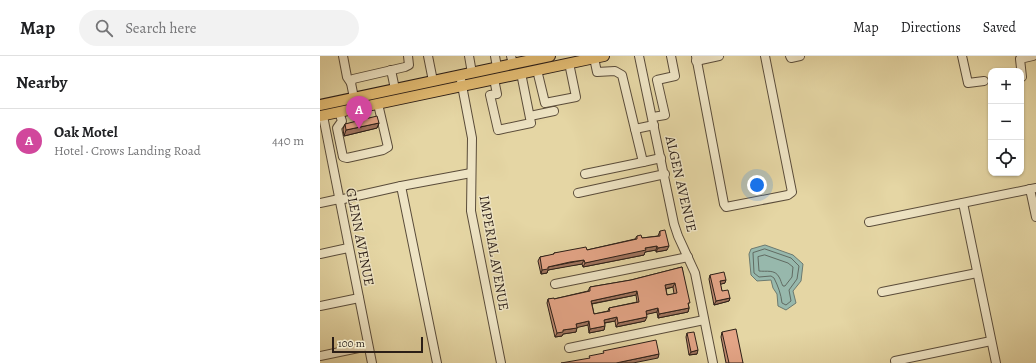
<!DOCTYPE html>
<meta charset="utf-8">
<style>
:root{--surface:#fff;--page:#f2f2f2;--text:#202124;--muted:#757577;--line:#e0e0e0;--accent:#ea580c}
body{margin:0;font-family:Alegreya,serif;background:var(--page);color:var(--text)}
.controls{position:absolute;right:12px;top:12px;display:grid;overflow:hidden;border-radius:8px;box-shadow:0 1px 3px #0004}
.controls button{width:36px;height:36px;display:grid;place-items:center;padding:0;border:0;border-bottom:1px solid var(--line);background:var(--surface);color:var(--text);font:20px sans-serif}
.scale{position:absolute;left:12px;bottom:10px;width:91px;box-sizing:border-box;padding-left:4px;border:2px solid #2b1e17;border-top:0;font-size:11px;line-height:14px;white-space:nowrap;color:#2b1e17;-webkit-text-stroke:3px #eee4c4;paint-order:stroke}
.you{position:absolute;left:437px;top:129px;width:14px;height:14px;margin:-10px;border:3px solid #fff;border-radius:50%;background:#1a73e8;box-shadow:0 0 0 6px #1a73e833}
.badge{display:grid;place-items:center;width:26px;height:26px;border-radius:50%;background:var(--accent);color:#fff;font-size:13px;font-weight:700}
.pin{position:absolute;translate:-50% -33px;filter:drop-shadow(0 1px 2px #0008)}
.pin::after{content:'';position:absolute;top:21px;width:14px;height:12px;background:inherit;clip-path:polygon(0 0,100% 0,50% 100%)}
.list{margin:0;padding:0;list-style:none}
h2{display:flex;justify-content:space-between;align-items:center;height:52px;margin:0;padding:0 16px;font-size:17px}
h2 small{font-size:13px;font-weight:400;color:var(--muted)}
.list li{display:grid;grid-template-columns:26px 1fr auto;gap:12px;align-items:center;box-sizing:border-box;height:64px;padding:0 16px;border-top:1px solid var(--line)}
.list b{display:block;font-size:15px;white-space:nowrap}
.list p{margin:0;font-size:13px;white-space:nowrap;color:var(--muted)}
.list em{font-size:13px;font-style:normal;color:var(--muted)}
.icon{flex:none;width:22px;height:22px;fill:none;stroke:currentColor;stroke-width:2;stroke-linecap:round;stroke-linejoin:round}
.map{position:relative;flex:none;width:716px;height:307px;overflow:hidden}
header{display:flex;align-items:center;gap:24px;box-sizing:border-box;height:56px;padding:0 20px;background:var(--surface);border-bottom:1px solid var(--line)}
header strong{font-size:19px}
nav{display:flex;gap:22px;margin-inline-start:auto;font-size:14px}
.search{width:280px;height:36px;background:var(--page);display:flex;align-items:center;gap:10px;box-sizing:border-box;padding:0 14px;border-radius:22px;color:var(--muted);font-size:15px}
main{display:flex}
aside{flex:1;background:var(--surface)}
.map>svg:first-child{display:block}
.water{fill:#97b8ac;stroke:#6c7a70}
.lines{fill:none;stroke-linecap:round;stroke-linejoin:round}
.shore{stroke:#616b62;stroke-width:1}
.minor-casing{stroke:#5a4c3a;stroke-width:10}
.major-casing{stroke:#2b1e17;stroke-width:12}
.minor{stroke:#eee4c4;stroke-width:8}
.major{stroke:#e2bb72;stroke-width:10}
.wall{fill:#c48e74;stroke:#2b1e17;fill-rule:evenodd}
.shaded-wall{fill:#a0745e;stroke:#2b1e17}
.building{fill:#e4a587;stroke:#2b1e17;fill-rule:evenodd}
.labels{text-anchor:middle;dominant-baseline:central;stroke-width:3;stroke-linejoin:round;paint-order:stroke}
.street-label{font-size:14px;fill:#2b1e17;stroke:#eee4c4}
</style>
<header>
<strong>Map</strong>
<div class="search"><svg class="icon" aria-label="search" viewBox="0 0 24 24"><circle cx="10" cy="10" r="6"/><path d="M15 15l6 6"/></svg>Search here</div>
<nav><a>Map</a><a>Directions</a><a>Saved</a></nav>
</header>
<main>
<aside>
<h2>Nearby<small></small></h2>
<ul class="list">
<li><span class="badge" style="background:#d1479c">A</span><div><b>Oak Motel</b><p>Hotel · Crows Landing Road</p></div><em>440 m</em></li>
</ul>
</aside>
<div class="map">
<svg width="716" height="307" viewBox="0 0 716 307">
<rect width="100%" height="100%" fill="#e5d6a4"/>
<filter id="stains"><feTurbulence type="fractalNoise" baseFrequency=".005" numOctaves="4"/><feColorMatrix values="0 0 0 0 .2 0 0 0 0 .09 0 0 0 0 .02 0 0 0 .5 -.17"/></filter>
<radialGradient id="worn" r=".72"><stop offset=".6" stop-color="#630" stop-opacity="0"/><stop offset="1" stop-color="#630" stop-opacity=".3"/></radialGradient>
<polygon class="water" points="445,189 473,199 483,208 481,225 473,235 476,247 466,254 458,250 457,238 453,232 451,224 437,225 431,219 429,198 431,193"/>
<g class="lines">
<g class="shore">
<path d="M445,193L471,202L479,210L477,223L469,234L471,245L466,249L462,247C461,238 458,230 454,222L451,220L439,221L434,217L433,197Z"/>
<path d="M445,199L468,207L473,211L472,221L465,230H463C461,227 461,224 459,221C455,213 446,216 439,215L438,201Z"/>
</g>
<g class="minor-casing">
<g id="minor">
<polyline points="23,0 27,21 31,27"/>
<polyline points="108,0 113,25"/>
<polyline points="149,0 152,17"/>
<polyline points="175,0 177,11"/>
<polyline points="191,0 193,8"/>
<polyline points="319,0 354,168 358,180 375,217 393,307"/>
<polyline points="376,0 404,148 406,151 468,139 472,136 445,0"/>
<polyline points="470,0 471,2 480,0"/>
<polyline points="642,0 648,27 664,25"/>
<polyline points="274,2 277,16 295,15 302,19 315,73 334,69"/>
<polyline points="376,5 399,0"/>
<polyline points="71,14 75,33"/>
<polyline points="217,14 225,47 256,41 249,7"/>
<polyline points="140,19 152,82 151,155 181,307"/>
<polyline points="702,21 700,3 713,0"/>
<polyline points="174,23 177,38 170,39 178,74 211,67 201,17"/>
<polyline points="34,42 31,27 33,23 85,11 89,9 88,0"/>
<polyline points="19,56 22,65 17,72 23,101 27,102 63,94 68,91 58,48"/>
<polyline points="3,60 52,307"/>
<polyline points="210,60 234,55"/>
<polyline points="333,61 345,59 337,24 355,20 351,0"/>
<polyline points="315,73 323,106 341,102"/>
<polyline points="265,118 323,106"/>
<polyline points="81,130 151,117"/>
<polyline points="710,133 716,161"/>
<polyline points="258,137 345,118"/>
<polyline points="19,144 81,130 117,307"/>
<polyline points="0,147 19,143"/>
<polyline points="643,147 676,307"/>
<polyline points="549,166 716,132"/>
<polyline points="0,198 28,192"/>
<polyline points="235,228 368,201"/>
<polyline points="562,236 657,217"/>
<polyline points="0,250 39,242"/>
<polyline points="249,292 384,264"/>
<polyline points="0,300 48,290"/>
<polyline points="575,305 671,285"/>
</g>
</g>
<g class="major-casing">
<g id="major">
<polyline points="0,49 230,0"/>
<polyline points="0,60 284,0"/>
</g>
</g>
<use href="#minor" class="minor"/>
<use href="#major" class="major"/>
</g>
<g class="wall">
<polygon points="59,67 57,72 24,80 23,73 25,68"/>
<polygon points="340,175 347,194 336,196 336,194 325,196 324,199 263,211 262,208 248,210 228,214 227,217 221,218 218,205 220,201 233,199 234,197 267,194 315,183 317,180 322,182 338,180"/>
<path d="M362,211L369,252L368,256L338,262L337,256L326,258L325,265L296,271L295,265L285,267L284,274L269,277L268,269L257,271L256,276L243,278L242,280L235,281L227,247L228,243H234L268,235L270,231L311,224ZM353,231L354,238L347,239L346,233ZM316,239L317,246L289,252L288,255L274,258L272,248Z"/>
<polygon points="390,219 405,227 400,228 402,235 410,242 409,245 394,249 389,223"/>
<polygon points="402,276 423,307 406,307 401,281"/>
<polygon points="367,277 377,298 369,299 366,281"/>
</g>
<g class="shaded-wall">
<polygon points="59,67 57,72 24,80 26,74"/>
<polygon points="337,190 336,194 325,196 324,199 263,211 265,207 325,192"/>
<polygon points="349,190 347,194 336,196 338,192"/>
<polygon points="264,204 262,208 228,214 227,217 221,218 222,214 228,211"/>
<polygon points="406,224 405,227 398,229 400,225"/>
<polygon points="355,227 353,231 344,233 345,229"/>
<polygon points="317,235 316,239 270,248 271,245"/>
<polygon points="410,242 409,245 394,249 396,245"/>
<polygon points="338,252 337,256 324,259 326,255"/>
<polygon points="369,252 368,256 338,262 339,258"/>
<polygon points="297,261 295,265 283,267 284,264"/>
<polygon points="327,261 325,265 296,271 298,267"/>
<polygon points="269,265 268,269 255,272 256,268"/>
<polygon points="285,270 284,274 269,277 270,273"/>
<polygon points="257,272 256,276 243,278 242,280 235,281 237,277 243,274"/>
<polygon points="378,294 377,298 369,299 371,296"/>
<polygon points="339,298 338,302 313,307 296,307"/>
</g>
<g class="building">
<polygon points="57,60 59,67 26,74 25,68"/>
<polygon points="345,174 349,190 338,192 337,190 325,192 326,194 265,207 264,204 250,206 228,211 228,213 222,214 220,201 234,198 234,197 266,191 267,194 317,183 317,180 321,179 322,182 340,180 340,175"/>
<path d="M362,211L370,247H368L369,252L339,258L338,252L326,255L327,261L298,267L297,261L284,264L285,270L270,273L269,265L256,268L257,272L243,274V276L237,277L228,243L234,242V243L270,235V231L311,224ZM355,227L357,237L347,239L345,229ZM317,235L319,246L289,252L290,255L274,258L271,245Z"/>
<polygon points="404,216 406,224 400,225 402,235 408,234 410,242 396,245 390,219"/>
<polygon points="416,273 423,307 409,307 402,276"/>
<polygon points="374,276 378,294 371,296 367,277"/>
<polygon points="336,284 339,298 296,307 241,307 270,302 269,300 284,297 283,295"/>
</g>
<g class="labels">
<g class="street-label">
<text transform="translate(361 128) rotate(77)">ALGEN AVENUE</text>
<text transform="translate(40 181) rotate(79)">GLENN AVENUE</text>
<text transform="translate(174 197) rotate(80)">IMPERIAL AVENUE</text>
</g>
</g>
<rect width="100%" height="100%" filter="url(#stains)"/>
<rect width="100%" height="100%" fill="url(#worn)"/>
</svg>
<div class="controls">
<button>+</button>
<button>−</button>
<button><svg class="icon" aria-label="locate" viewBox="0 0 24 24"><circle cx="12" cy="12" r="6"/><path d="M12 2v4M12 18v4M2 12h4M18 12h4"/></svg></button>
</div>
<div class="scale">100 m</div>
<div class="you"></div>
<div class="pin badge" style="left:39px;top:73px;background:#d1479c">A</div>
</div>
</main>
